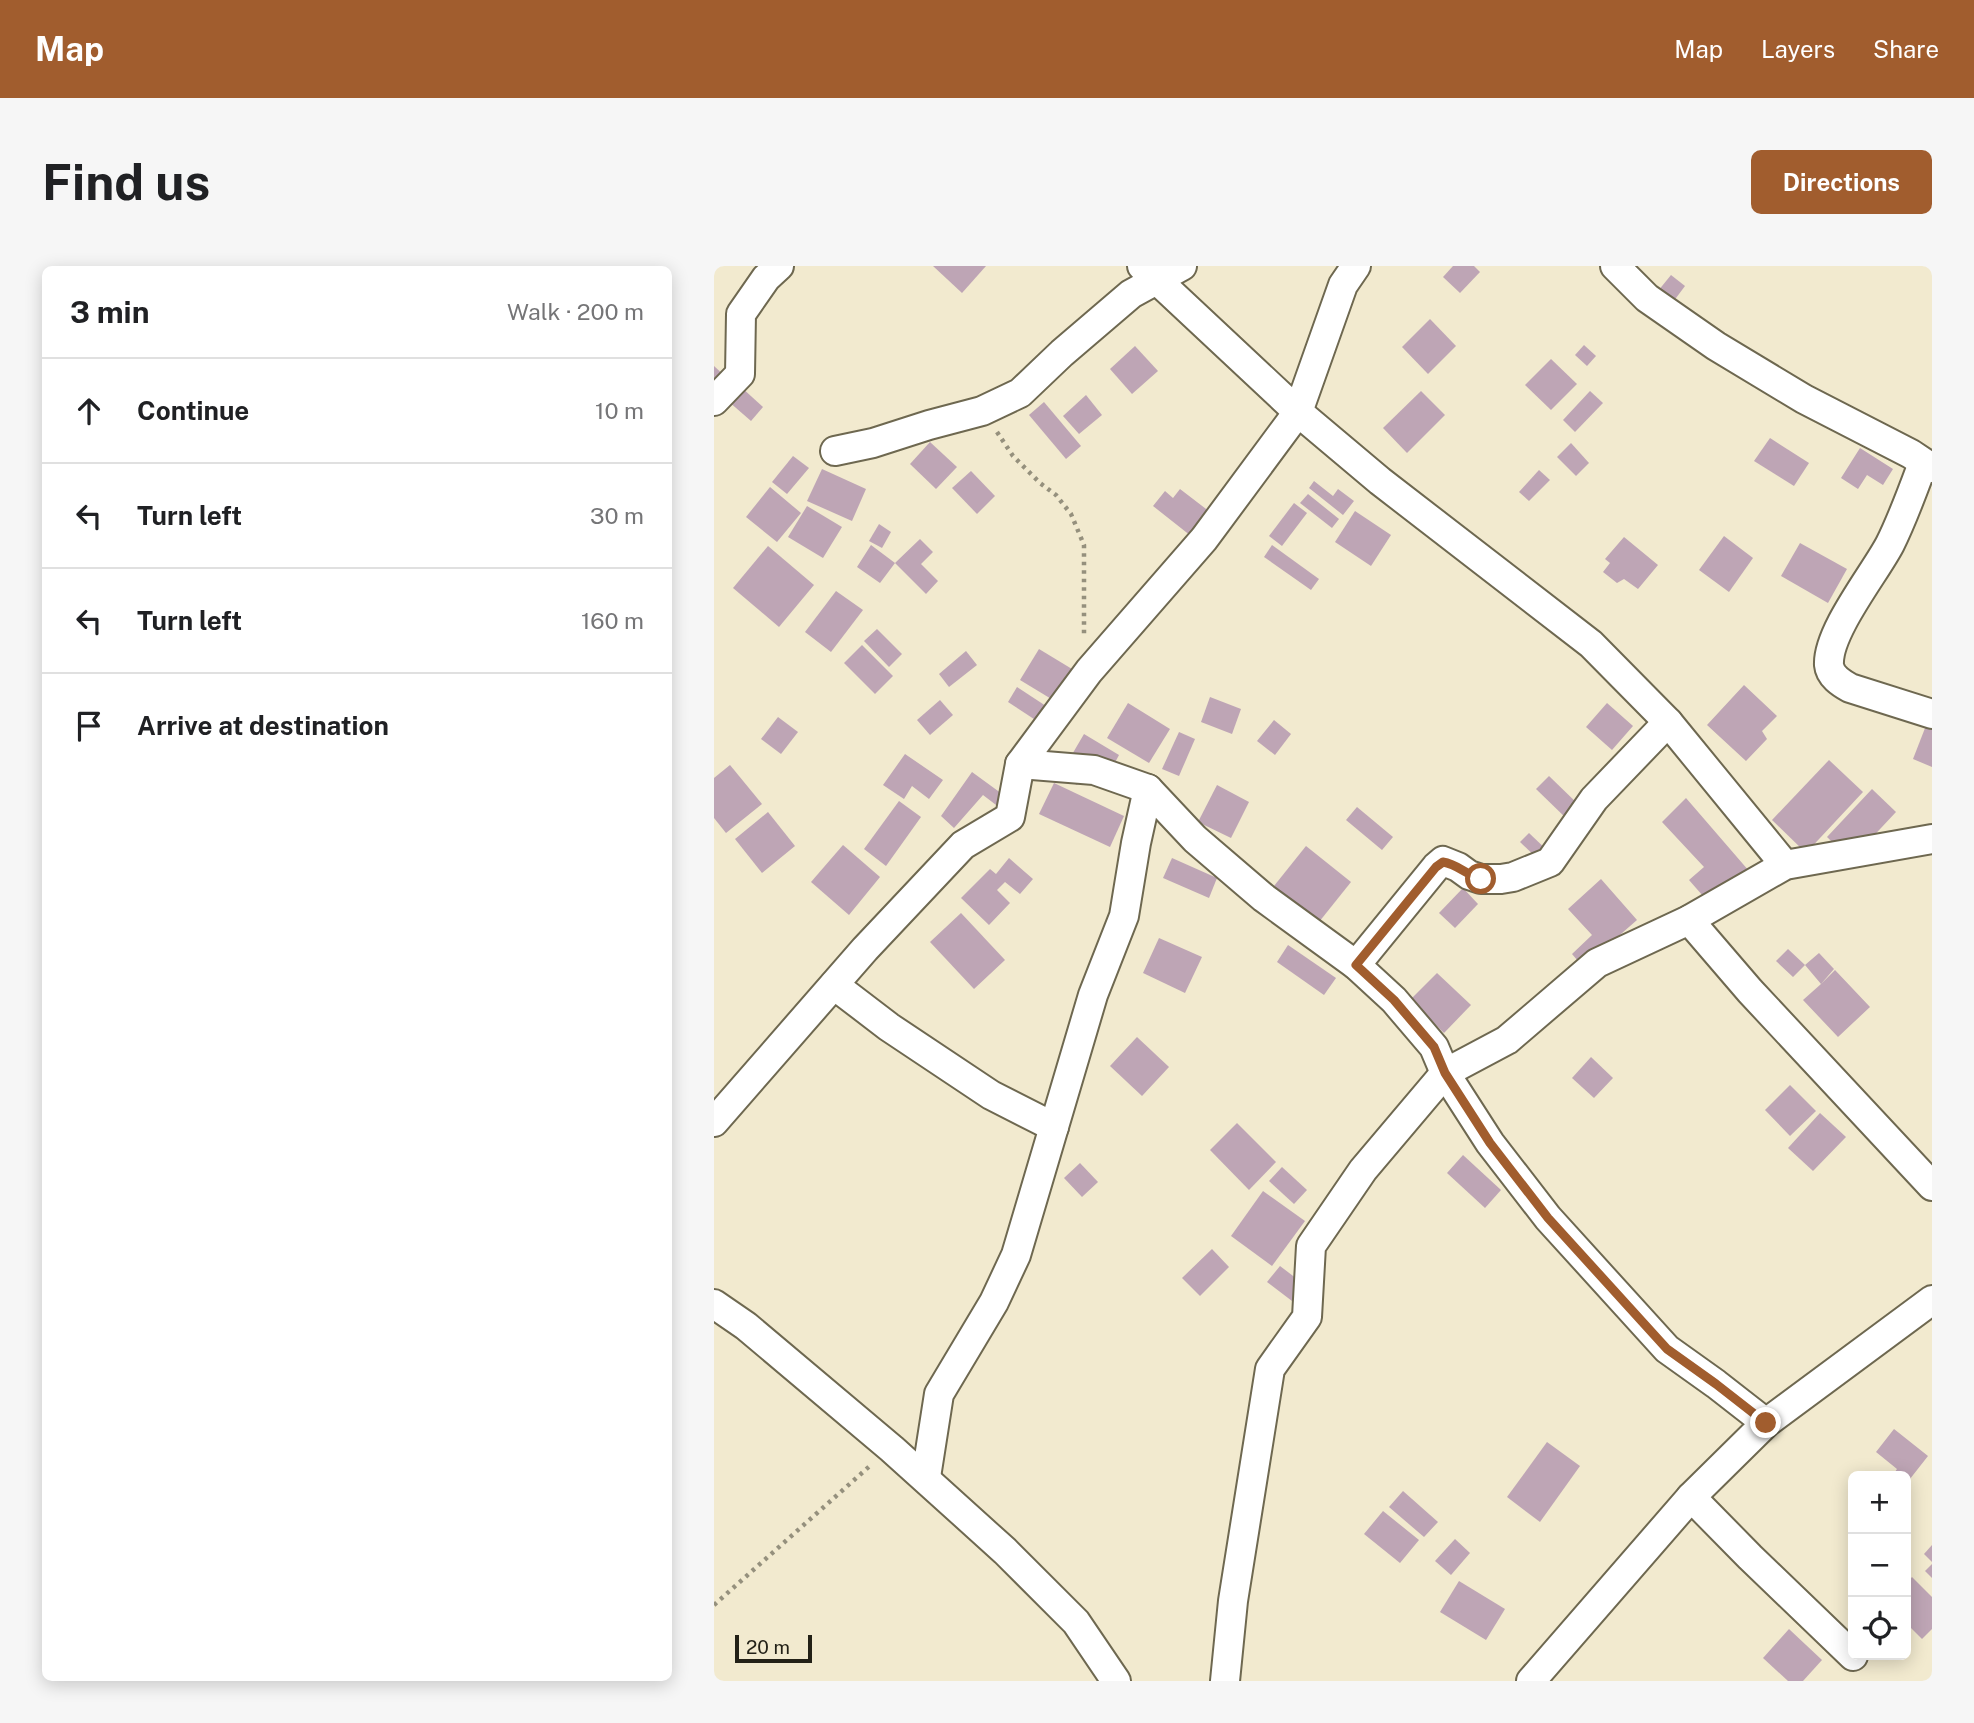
<!DOCTYPE html>
<meta charset="utf-8">
<style>
:root{--surface:#fff;--page:#f6f6f6;--text:#202124;--muted:#757577;--line:#e0e0e0;--accent:#a15d2e}
body{margin:0;font-family:"Public Sans",sans-serif;background:var(--page);color:var(--text)}
.controls{position:absolute;right:21px;bottom:21px;display:grid;overflow:hidden;border-radius:10px;box-shadow:0 4px 18px #0003}
.controls button{width:63px;height:63px;display:grid;place-items:center;padding:0;border:0;border-bottom:2px solid var(--line);background:var(--surface);color:var(--text);font:35px sans-serif}
.scale{position:absolute;left:21px;bottom:18px;width:77px;box-sizing:border-box;padding-left:7px;border:4px solid #232117;border-top:0;font-size:19px;line-height:24px;white-space:nowrap;color:#232117;-webkit-text-stroke:5px #f2eacf;paint-order:stroke}
.stop{position:absolute;width:21px;height:21px;margin:-16px;border:5px solid #a15d2e;border-radius:50%;background:#fff}
.stop.end{background:#a15d2e;border-color:#fff;box-shadow:0 2px 7px #0008}
.list{margin:0;padding:0;list-style:none}
h2{display:flex;justify-content:space-between;align-items:center;height:91px;margin:0;padding:0 28px;font-size:30px}
h2 small{font-size:23px;font-weight:400;color:var(--muted)}
.list li{display:grid;grid-template-columns:46px 1fr auto;gap:21px;align-items:center;box-sizing:border-box;height:105px;padding:0 28px;border-top:2px solid var(--line)}
.list b{display:block;font-size:26px;white-space:nowrap}
.list em{font-size:23px;font-style:normal;color:var(--muted)}
.icon{flex:none;width:38px;height:38px;fill:none;stroke:currentColor;stroke-width:2;stroke-linecap:round;stroke-linejoin:round}
.map{position:relative;flex:none;width:1218px;height:1415px;overflow:hidden;border-radius:10px}
header{display:flex;align-items:center;gap:42px;box-sizing:border-box;height:98px;padding:0 35px;background:var(--accent);color:#fff}
header strong{font-size:33px}
nav{display:flex;gap:38px;margin-inline-start:auto;font-size:24px}
.intro{display:flex;align-items:center;justify-content:space-between;box-sizing:border-box;height:168px;padding:0 42px}
h1{margin:0;font-size:49px}
.button{padding:18px 32px;border-radius:10px;background:var(--accent);color:#fff;font-size:24px;font-weight:700}
main{display:flex;gap:42px;padding:0 42px}
aside{flex:1;background:var(--surface);border-radius:10px;box-shadow:0 4px 18px #0003}
.map>svg:first-child{display:block}
.building{fill:#bea5b5}
.lines{fill:none;stroke-linecap:round;stroke-linejoin:round}
.minor-casing{stroke:#6e6850;stroke-width:32}
.path{stroke:#95907d;stroke-width:4.5;stroke-dasharray:3.5 5;stroke-linecap:butt}
.minor{stroke:#fff;stroke-width:28}
.route{stroke:#a15d2e;stroke-width:9}
</style>
<header>
<strong>Map</strong>
<nav><a>Map</a><a>Layers</a><a>Share</a></nav>
</header>
<div class="intro"><h1>Find us</h1><a class="button">Directions</a></div>
<main>
<aside>
<h2>3 min<small>Walk · 200 m</small></h2>
<ul class="list">
<li><svg class="icon" aria-label="ahead" viewBox="0 0 24 24"><path d="M12 20V5M6 11l6-6 6 6"/></svg><div><b>Continue</b></div><em>10 m</em></li>
<li><svg class="icon" aria-label="left" viewBox="0 0 24 24"><path d="M17 20v-9H6M10 6l-5 5 5 5"/></svg><div><b>Turn left</b></div><em>30 m</em></li>
<li><svg class="icon" aria-label="left" viewBox="0 0 24 24"><path d="M17 20v-9H6M10 6l-5 5 5 5"/></svg><div><b>Turn left</b></div><em>160 m</em></li>
<li><svg class="icon" aria-label="arrive" viewBox="0 0 24 24"><path d="M6 21V4h12l-3 4 3 4H6"/></svg><div><b>Arrive at destination</b></div></li>
</ul>
</aside>
<div class="map">
<svg width="1218" height="1415" viewBox="0 0 1218 1415">
<rect width="100%" height="100%" fill="#f2eacf"/>
<g class="building">
<polygon points="219,0 272,0 248,27"/>
<polygon points="739,0 760,0 766,6 746,27 729,11"/>
<polygon points="957,9 971,20 959,36 944,25"/>
<polygon points="716,53 742,80 714,108 688,81"/>
<polygon points="870,79 882,90 873,100 861,89"/>
<polygon points="421,80 444,105 418,128 396,103"/>
<polygon points="837,93 863,118 837,144 811,119"/>
<polygon points="0,100 12,111 0,124"/>
<polygon points="27,121 49,141 37,155 14,135"/>
<polygon points="707,125 731,149 693,187 669,162"/>
<polygon points="876,125 889,137 861,166 849,154"/>
<polygon points="372,129 388,149 365,168 349,150"/>
<polygon points="330,136 367,180 352,193 315,149"/>
<polygon points="1056,172 1095,197 1080,220 1040,195"/>
<polygon points="216,176 243,201 222,223 196,198"/>
<polygon points="857,177 875,197 862,210 843,191"/>
<polygon points="1146,182 1179,203 1169,219 1153,209 1144,223 1127,212"/>
<polygon points="79,190 95,202 73,228 58,216"/>
<polygon points="108,203 152,223 138,255 93,235"/>
<polygon points="825,204 836,214 815,235 805,226"/>
<polygon points="257,205 281,230 263,248 238,222"/>
<polygon points="600,215 619,230 624,223 640,235 629,249 595,222"/>
<polygon points="56,221 87,247 63,276 32,251"/>
<polygon points="466,223 496,246 477,270 439,240 451,225 459,232"/>
<polygon points="594,228 625,253 618,262 586,237"/>
<polygon points="580,237 593,247 568,280 555,270"/>
<polygon points="93,240 128,261 109,292 74,271"/>
<polygon points="641,245 677,269 657,300 621,276"/>
<polygon points="165,258 177,266 168,282 155,275"/>
<polygon points="1010,270 1039,292 1015,326 985,304"/>
<polygon points="910,271 944,299 924,323 910,313 903,317 889,306 896,297 891,293"/>
<polygon points="206,273 219,286 207,298 224,315 212,328 181,297 166,317 143,301 157,279 181,297"/>
<polygon points="1086,277 1133,303 1114,337 1067,310"/>
<polygon points="558,279 605,313 597,324 550,291"/>
<polygon points="54,280 100,319 65,361 19,322"/>
<polygon points="122,325 149,344 117,386 91,366"/>
<polygon points="163,363 188,388 175,401 150,375"/>
<polygon points="148,379 179,410 161,428 130,397"/>
<polygon points="325,383 358,403 339,434 306,414"/>
<polygon points="252,385 263,399 235,421 225,408"/>
<polygon points="1030,419 1063,450 1048,465 1053,473 1032,495 993,459"/>
<polygon points="303,421 335,442 326,457 294,436"/>
<polygon points="496,431 527,443 518,468 487,456"/>
<polygon points="226,434 239,449 216,469 203,454"/>
<polygon points="414,437 456,463 435,497 393,472"/>
<polygon points="893,437 919,460 898,484 872,461"/>
<polygon points="64,451 84,466 67,488 47,473"/>
<polygon points="560,454 577,468 561,489 543,475"/>
<polygon points="1213,457 1218,459 1218,501 1199,493"/>
<polygon points="465,466 481,473 465,510 448,503"/>
<polygon points="370,468 405,489 396,506 378,495 363,519 346,509"/>
<polygon points="191,488 229,514 215,533 198,520 190,533 169,519"/>
<polygon points="1115,494 1149,526 1092,587 1058,554"/>
<polygon points="16,499 48,538 12,567 0,552 0,512"/>
<polygon points="258,506 295,533 286,542 269,529 240,562 227,550"/>
<polygon points="835,510 867,541 854,554 822,523"/>
<polygon points="340,517 410,550 396,581 325,548"/>
<polygon points="503,519 535,536 517,572 484,556"/>
<polygon points="1158,523 1182,546 1137,594 1113,571"/>
<polygon points="972,532 1035,605 996,638 975,614 990,601 948,556"/>
<polygon points="185,535 207,551 172,600 150,583"/>
<polygon points="643,541 679,571 668,584 632,554"/>
<polygon points="54,546 81,580 48,607 21,573"/>
<polygon points="815,567 836,587 827,596 806,576"/>
<polygon points="129,579 166,611 135,649 97,616"/>
<polygon points="592,580 637,616 605,656 560,620"/>
<polygon points="295,592 319,613 306,628 291,616 283,624 296,637 275,659 247,632 276,603 282,608"/>
<polygon points="458,592 503,612 495,632 449,612"/>
<polygon points="887,613 923,654 869,701 858,688 878,669 854,643"/>
<polygon points="749,622 764,638 741,662 725,647"/>
<polygon points="247,647 291,694 260,723 216,676"/>
<polygon points="445,672 488,691 471,727 429,707"/>
<polygon points="574,679 622,712 610,729 563,696"/>
<polygon points="1074,683 1091,699 1105,687 1120,703 1107,718 1121,704 1156,741 1124,771 1089,734 1107,718 1091,699 1079,711 1062,695"/>
<polygon points="723,707 757,739 730,767 696,734"/>
<polygon points="423,771 455,801 428,830 396,800"/>
<polygon points="877,791 899,812 880,832 858,812"/>
<polygon points="1076,819 1102,845 1076,870 1051,844"/>
<polygon points="1106,847 1132,871 1099,905 1074,882"/>
<polygon points="523,857 562,896 535,924 496,884"/>
<polygon points="749,889 787,924 771,942 733,907"/>
<polygon points="366,897 384,916 368,931 350,912"/>
<polygon points="568,901 593,924 580,938 555,915"/>
<polygon points="549,925 591,955 558,1000 517,970"/>
<polygon points="498,983 515,1001 486,1030 468,1012"/>
<polygon points="566,1000 591,1019 578,1035 553,1016"/>
<polygon points="1180,1163 1214,1190 1192,1218 1192,1210 1178,1210 1183,1203 1162,1186"/>
<polygon points="833,1176 866,1200 826,1256 793,1231"/>
<polygon points="689,1225 724,1256 710,1271 675,1241"/>
<polygon points="669,1245 705,1274 686,1297 650,1268"/>
<polygon points="741,1273 756,1287 737,1309 721,1295"/>
<polygon points="1218,1279 1218,1296 1210,1288"/>
<polygon points="1218,1298 1218,1312 1211,1305"/>
<polygon points="1198,1311 1218,1331 1218,1363 1208,1373 1192,1357 1192,1318"/>
<polygon points="745,1315 791,1343 772,1374 726,1346"/>
<polygon points="1075,1363 1108,1394 1089,1415 1074,1415 1049,1392"/>
</g>
<g class="lines">
<g class="minor-casing">
<g id="minor">
<polyline points="428,0 584,146 666,215 877,378 954,456 1071,599"/>
<polyline points="901,0 933,32 1002,80 1090,133 1197,188 1218,202"/>
<polyline points="0,135 26,108 27,48 52,12 65,0"/>
<polyline points="121,185 159,177 215,159 268,145 306,127 348,87 417,28 468,0"/>
<path d="M1209,197C1199,224 1189,252 1176,278C1161,307 1113,366 1115,399C1116,410 1127,417 1136,422L1218,448"/>
<polyline points="306,498 380,504 434,523 481,573 550,632 642,699 680,734 720,781 731,807 776,877 834,952 953,1083 1002,1118 1052,1157"/>
<polyline points="975,654 1036,725 1218,920"/>
<polyline points="642,699 722,601 729,595 744,601 755,609 767,613 787,613 799,611 836,596 880,533 954,456"/>
<polyline points="120,719 175,761 277,829 340,861"/>
<polyline points="0,856 151,683 249,579 296,551 306,498 375,405 490,273 584,146 629,19 642,0"/>
<polyline points="0,1038 32,1060 178,1183 291,1285 362,1356 402,1415"/>
<polyline points="212,1211 225,1128 280,1036 302,989 379,729 410,650 422,577 434,523"/>
<polyline points="977,1231 1036,1291 1139,1390"/>
<polyline points="511,1415 519,1335 556,1103 593,1051 597,980 649,904 731,807 793,774 883,697 975,654 1071,599 1218,573"/>
<polyline points="817,1415 977,1231 1052,1157 1218,1034"/>
</g>
</g>
<g class="path">
<polyline points="283,166 299,190 326,217 342,229 357,248 370,279 370,370"/>
<polyline points="0,1339 158,1198"/>
</g>
<use href="#minor" class="minor"/>
</g>
<g class="lines">
<path class="route" d="M767,613C753,609 743,598 729,596L722,601L642,699L680,734L720,781L731,807L776,877L834,952L953,1083L1002,1118L1052,1157"/>
</g>
</svg>
<div class="controls">
<button>+</button>
<button>−</button>
<button><svg class="icon" aria-label="locate" viewBox="0 0 24 24"><circle cx="12" cy="12" r="6"/><path d="M12 2v4M12 18v4M2 12h4M18 12h4"/></svg></button>
</div>
<div class="scale">20 m</div>
<div class="stop" style="left:767px;top:613px"></div>
<div class="stop end" style="left:1052px;top:1157px"></div>
</div>
</main>
